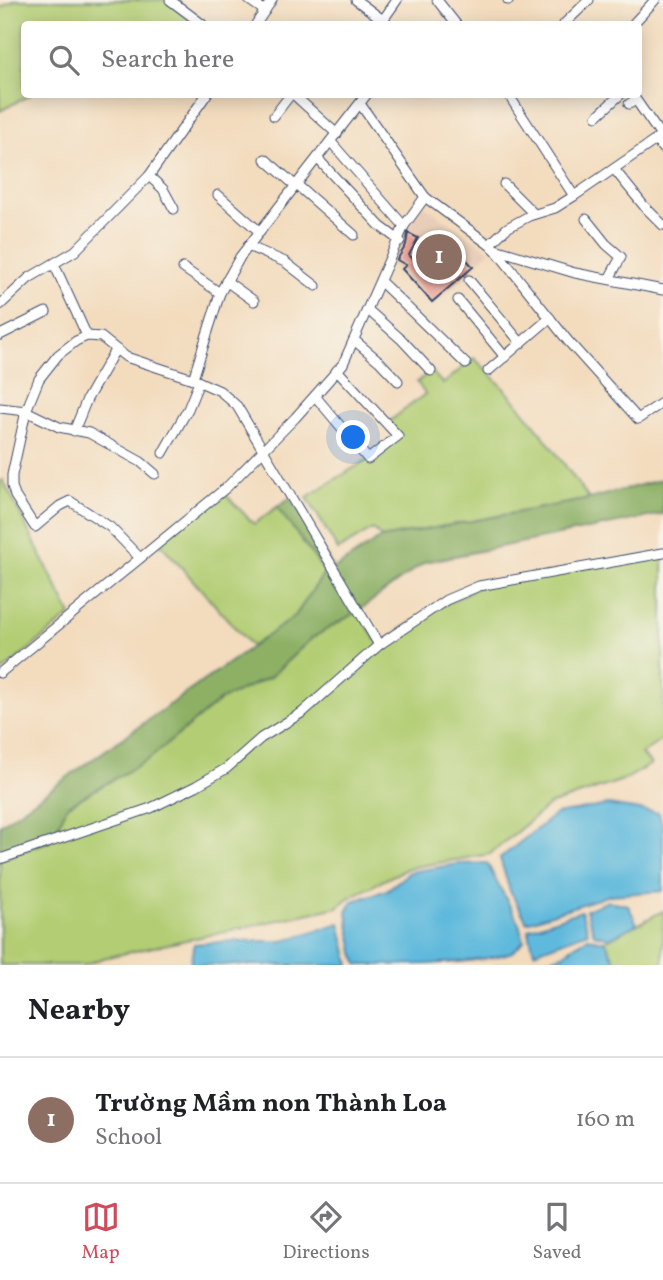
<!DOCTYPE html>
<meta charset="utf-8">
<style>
:root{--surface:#fff;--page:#f6f6f6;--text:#202124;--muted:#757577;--line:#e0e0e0;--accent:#d1495b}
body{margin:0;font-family:Vollkorn,serif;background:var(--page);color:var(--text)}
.you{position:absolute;left:354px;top:438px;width:24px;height:24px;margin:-18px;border:5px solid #fff;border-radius:50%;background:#1a73e8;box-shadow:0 0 0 10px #1a73e833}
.badge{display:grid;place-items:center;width:46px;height:46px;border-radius:50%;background:var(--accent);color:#fff;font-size:23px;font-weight:700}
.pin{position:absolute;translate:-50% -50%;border:4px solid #fff;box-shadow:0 2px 7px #0006}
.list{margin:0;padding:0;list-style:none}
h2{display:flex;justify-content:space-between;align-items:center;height:91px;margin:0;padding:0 28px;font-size:30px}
h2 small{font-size:23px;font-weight:400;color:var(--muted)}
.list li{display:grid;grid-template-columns:46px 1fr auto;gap:21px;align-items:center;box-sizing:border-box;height:126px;padding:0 28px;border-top:2px solid var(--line)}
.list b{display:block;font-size:26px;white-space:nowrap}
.list p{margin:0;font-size:23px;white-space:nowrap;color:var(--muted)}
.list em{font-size:23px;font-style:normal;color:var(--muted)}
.icon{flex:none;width:38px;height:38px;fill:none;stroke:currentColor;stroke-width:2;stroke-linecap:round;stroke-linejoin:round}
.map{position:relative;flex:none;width:663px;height:965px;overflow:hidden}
.search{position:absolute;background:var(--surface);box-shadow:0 4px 18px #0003;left:21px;right:21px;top:21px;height:77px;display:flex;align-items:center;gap:18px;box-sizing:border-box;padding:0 24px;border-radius:7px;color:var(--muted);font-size:26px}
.sheet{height:217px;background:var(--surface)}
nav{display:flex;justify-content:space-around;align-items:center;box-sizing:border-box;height:98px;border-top:2px solid var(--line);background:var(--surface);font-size:19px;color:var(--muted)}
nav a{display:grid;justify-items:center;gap:4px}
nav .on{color:var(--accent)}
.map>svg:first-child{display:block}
.built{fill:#e8ceb9}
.green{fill:#b2cd73;stroke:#667e68;stroke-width:2}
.forest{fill:#8db065;stroke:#547062;stroke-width:2}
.water{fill:#5eb9dc;stroke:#3c749d;stroke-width:2}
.building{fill:#eaa194}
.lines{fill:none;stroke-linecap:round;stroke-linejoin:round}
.minor-casing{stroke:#3b496c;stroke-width:11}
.minor{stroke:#fff;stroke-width:9}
</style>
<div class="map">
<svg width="663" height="965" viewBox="0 0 663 965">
<rect width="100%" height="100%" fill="#f7f3e8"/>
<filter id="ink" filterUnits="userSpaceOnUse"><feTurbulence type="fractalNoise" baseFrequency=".0143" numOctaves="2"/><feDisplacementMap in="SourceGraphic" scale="14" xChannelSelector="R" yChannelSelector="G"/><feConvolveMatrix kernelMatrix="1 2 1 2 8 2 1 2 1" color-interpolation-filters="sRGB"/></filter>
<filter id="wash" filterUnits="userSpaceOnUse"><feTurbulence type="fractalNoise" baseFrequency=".00686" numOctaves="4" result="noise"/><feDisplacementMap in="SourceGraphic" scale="28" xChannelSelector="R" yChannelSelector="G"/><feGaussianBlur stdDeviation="1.57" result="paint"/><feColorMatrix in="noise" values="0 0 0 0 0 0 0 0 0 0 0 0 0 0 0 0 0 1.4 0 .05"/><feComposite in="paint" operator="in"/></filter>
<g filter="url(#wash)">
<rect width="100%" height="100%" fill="#f3dcbe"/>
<polygon class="built" points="423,205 490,251 433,306 391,264 416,214"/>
<g class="green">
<polygon points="15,0 170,0 202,24 24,24 24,94 30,95 0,111 0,8"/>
<path d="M474,358C519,399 554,450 589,499L381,538L373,529L338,550L307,497L368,459L397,437L386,424L425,394L417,382L431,371L443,384Z"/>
<polygon points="3,480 71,615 0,673 0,482"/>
<polygon points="222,491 254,524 277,507 325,572 295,616 252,647 159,542"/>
<polygon points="663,553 663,739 641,754 651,764 626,779 549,805 490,854 408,868 348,898 338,907 103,958 84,965 0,965 0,859 51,840 67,806 149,759 220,700 270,677 312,638 358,611 379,645 412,622 479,586"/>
<polygon points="663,911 663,965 617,965 605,941"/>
</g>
<polygon class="forest" points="663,479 663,514 425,562 358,611 312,638 270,677 220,700 149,759 67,806 51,841 0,859 0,825 295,616 325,572 277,507 291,497 334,569 381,538 589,499"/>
<g class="water">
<polygon points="608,805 659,813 663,829 663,891 610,895 527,922 510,891 500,858 556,814"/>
<path d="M487,863L519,923L524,941C520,945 516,949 512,952C477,965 399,965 358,965L354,953L347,912L353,901L387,890L410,872L458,864Z"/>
<polygon points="608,901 628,905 637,924 610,938 594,934 586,910"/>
<polygon points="581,911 588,932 534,952 528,929"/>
<polygon points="340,923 350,965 190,965 194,944 233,941 283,941"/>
<path d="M588,938L605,941L617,965H529C539,959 554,960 563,954C571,948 578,943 588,938Z"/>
</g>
<g id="blocks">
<polygon class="building" points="408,233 418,238 409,255 430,277 459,251 473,267 432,302 402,269 406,265 397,260 406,245"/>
</g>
</g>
<g filter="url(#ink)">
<use href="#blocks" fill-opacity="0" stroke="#3b496c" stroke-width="2"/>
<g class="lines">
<g class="minor-casing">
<g id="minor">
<polyline points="170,0 202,24"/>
<polyline points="249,0 265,11"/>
<polyline points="356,0 383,20 381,24"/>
<polyline points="437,0 456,24"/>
<polyline points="508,0 509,0"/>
<polyline points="384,23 383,20 397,0"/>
<polyline points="256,24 272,0"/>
<polyline points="564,24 589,0"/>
<polyline points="633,24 655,0"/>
<polyline points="293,94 337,134"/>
<polyline points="508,94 574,196"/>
<polyline points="629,104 636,100 661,136"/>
<polyline points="361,105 425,197 495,249 568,341 638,419 663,402"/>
<polyline points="274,116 291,94"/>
<polyline points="597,116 621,94"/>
<polyline points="656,140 663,149"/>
<polyline points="331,142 404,226"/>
<polyline points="265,159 296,186"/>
<polyline points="318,159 380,226 400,241"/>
<polyline points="614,169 644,206 663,225"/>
<polyline points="149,176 163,189 174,209"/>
<polyline points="504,184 534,214"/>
<polyline points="297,185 354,235"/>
<polyline points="218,195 260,232"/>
<polyline points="586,219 606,244 621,257 609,279"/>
<polyline points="490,244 507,228 529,216 555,208 574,196 663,135"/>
<polyline points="248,246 285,262 316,286"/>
<polyline points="495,249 575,273 663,290"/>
<polyline points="54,264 87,336"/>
<polyline points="183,268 220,293"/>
<polyline points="469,280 521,343"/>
<polyline points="226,281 254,301"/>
<polyline points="381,282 466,364"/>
<polyline points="458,300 505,357"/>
<polyline points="0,305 29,278 75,251 149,176 207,94"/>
<polyline points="368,310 402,340 431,371"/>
<polyline points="0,335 46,312"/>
<polyline points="354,340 379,361 398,381"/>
<polyline points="488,371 550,318"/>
<polyline points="193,379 220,293 240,257 367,94"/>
<polyline points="315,396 368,459 398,436 337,370"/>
<polyline points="0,408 26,411 59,427 89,433 141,462 155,474"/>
<polyline points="74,431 87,399 115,350"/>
<polyline points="163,453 188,409 199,382"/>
<polyline points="140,558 110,527 70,501 60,506 35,527 15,496 12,486 12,475 26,411 39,379 58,355 76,341 87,336 101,337 126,357 193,379 220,391 237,406 379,645"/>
<polyline points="0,673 227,487 295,418 343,364 404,226 425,197"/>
<polyline points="0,859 151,808 196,786 227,768 261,738 303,712 379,645 446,600 479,586 663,553"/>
</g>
</g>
<use href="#minor" class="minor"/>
</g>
</g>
</svg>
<div class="you"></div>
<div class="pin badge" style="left:439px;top:257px;background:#8d6e63">1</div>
<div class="search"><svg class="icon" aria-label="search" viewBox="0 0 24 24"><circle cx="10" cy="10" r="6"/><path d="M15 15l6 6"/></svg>Search here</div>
</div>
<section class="sheet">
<h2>Nearby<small></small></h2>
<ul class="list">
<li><span class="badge" style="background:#8d6e63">1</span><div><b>Trường Mầm non Thành Loa</b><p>School</p></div><em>160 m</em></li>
</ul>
</section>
<nav>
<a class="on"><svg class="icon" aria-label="map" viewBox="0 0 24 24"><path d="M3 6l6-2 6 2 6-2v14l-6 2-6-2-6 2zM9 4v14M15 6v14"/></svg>Map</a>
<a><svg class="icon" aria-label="directions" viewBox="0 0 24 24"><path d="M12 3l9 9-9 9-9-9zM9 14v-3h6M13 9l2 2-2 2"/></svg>Directions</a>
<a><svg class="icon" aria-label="saved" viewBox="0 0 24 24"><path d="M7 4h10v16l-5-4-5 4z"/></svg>Saved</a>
</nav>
